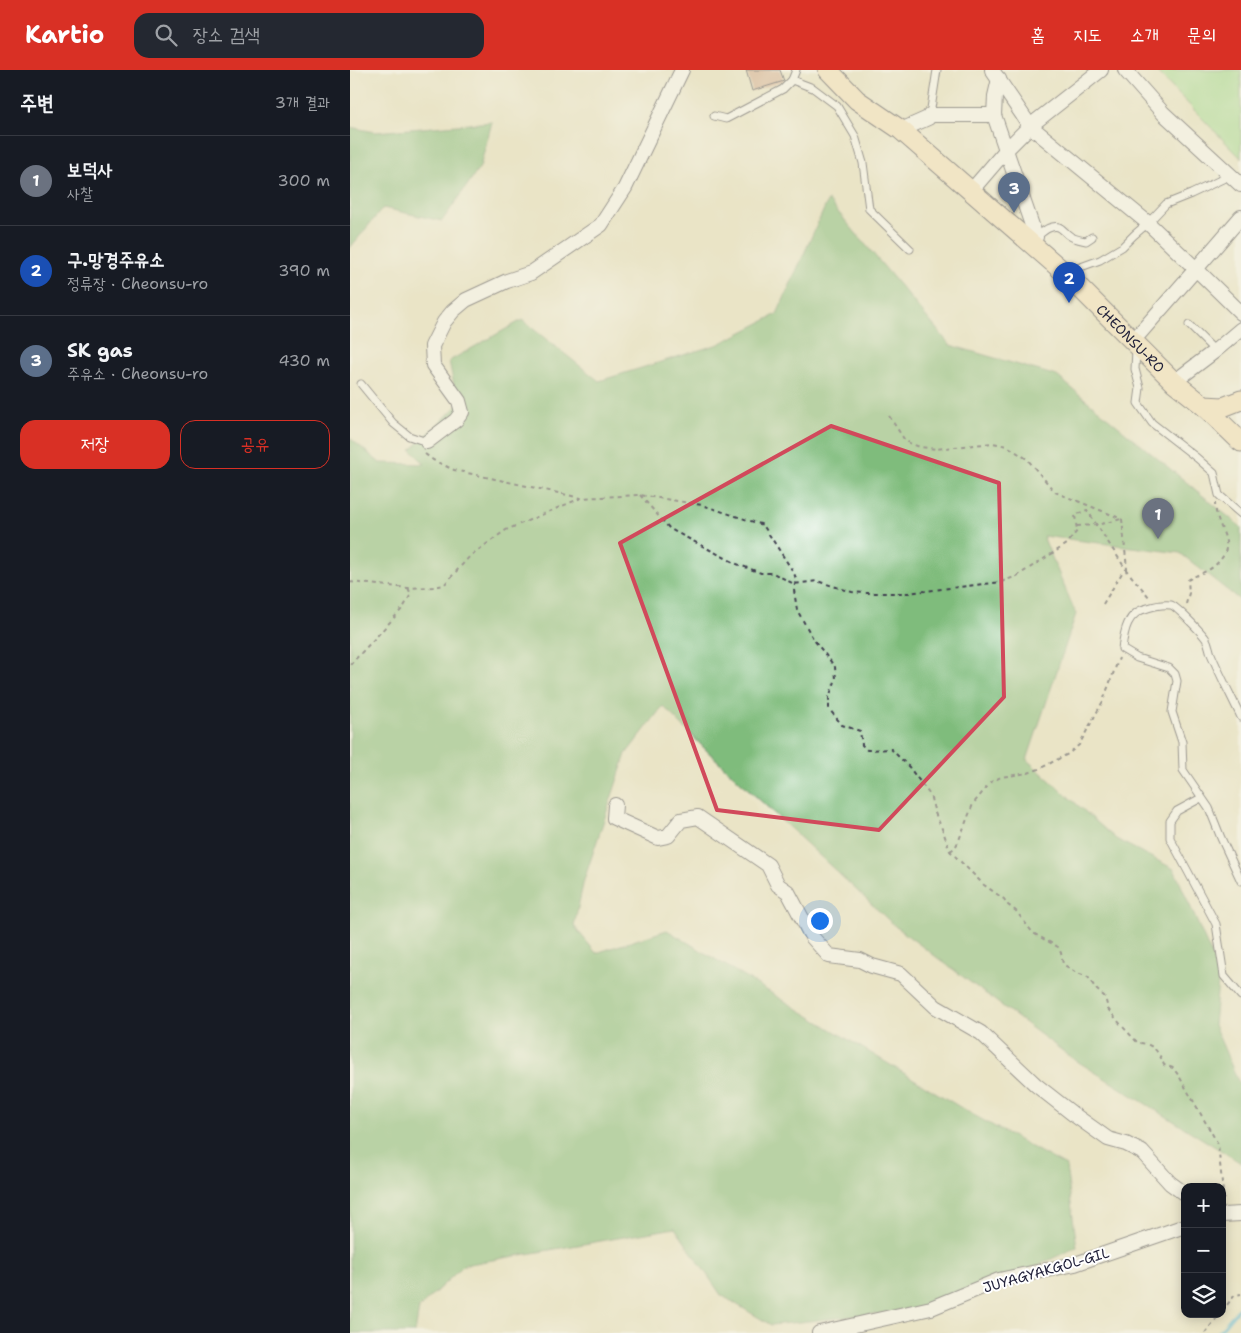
<!DOCTYPE html>
<html lang="ko">
<meta charset="utf-8">
<style>
:root{--surface:#171b24;--page:#242831;--text:#f1f3f6;--muted:#9ea1a6;--line:#363941;--accent:#d93025}
body{margin:0;font-family:"Shantell Sans","Poor Story",sans-serif;background:var(--page);color:var(--text)}
.controls{position:absolute;right:15px;bottom:15px;display:grid;overflow:hidden;border-radius:10px;box-shadow:0 2px 12px #0003}
.controls button{width:45px;height:45px;display:grid;place-items:center;padding:0;border:0;border-bottom:1px solid var(--line);background:var(--surface);color:var(--text);font:25px sans-serif}
.you{position:absolute;left:469px;top:850px;width:18px;height:18px;margin:-12px;border:4px solid #fff;border-radius:50%;background:#1a73e8;box-shadow:0 0 0 8px #1a73e833}
.badge{display:grid;place-items:center;width:32px;height:32px;border-radius:50%;background:var(--accent);color:#fff;font-size:16px;font-weight:700}
.pin{position:absolute;translate:-50% -41px;filter:drop-shadow(0 1px 2px #0008)}
.pin::after{content:'';position:absolute;top:26px;width:18px;height:15px;background:inherit;clip-path:polygon(0 0,100% 0,50% 100%)}
.list{margin:0;padding:0;list-style:none}
h2{display:flex;justify-content:space-between;align-items:center;height:65px;margin:0;padding:0 20px;font-size:21px}
h2 small{font-size:16px;font-weight:400;color:var(--muted)}
.list li{display:grid;grid-template-columns:32px 1fr auto;gap:15px;align-items:center;box-sizing:border-box;height:90px;padding:0 20px;border-top:1px solid var(--line)}
.list b{display:block;font-size:19px;white-space:nowrap}
.list p{margin:0;font-size:16px;white-space:nowrap;color:var(--muted)}
.list em{font-size:16px;font-style:normal;color:var(--muted)}
.actions{display:flex;gap:10px;padding:15px 20px}
.actions a{flex:1;padding:11px 0;border:1px solid var(--accent);border-radius:15px;text-align:center;font-size:18px;color:var(--accent)}
.actions .main{background:var(--accent);color:#fff}
.icon{flex:none;width:28px;height:28px;fill:none;stroke:currentColor;stroke-width:2;stroke-linecap:round;stroke-linejoin:round}
.map{position:relative;flex:none;width:891px;height:1263px;overflow:hidden}
header{display:flex;align-items:center;gap:30px;box-sizing:border-box;height:70px;padding:0 25px;background:var(--accent);color:#fff}
header strong{font-size:24px}
nav{display:flex;gap:28px;margin-inline-start:auto;font-size:18px}
.search{width:350px;height:45px;background:var(--page);display:flex;align-items:center;gap:12px;box-sizing:border-box;padding:0 18px;border-radius:15px;color:var(--muted);font-size:19px}
main{display:flex}
aside{flex:1;background:var(--surface)}
.map>svg:first-child{display:block}
.green{fill:#9fdd92;stroke:#608066}
.forest{fill:#7fbc7c;stroke:#506f5c}
.lines{fill:none;stroke-linecap:round;stroke-linejoin:round}
.stream{stroke:#61bbde;stroke-width:3}
.building{fill:#ce9b7f}
.lane-casing{stroke:#403f50;stroke-width:9}
.street-casing{stroke:#403f50;stroke-width:16}
.secondary-casing{stroke:#403f50;stroke-width:21}
.path{stroke:#403f50;stroke-width:2;stroke-dasharray:4 4;stroke-linecap:butt}
.lane{stroke:#fff;stroke-width:7}
.street{stroke:#fff;stroke-width:14}
.secondary{stroke:#fbe6c4;stroke-width:19}
.marked{fill:none;stroke:#d1495b;stroke-width:4;stroke-linejoin:round}
.labels{text-anchor:middle;dominant-baseline:central;stroke-width:4;stroke-linejoin:round;paint-order:stroke}
.street-label{font-size:14px;fill:#22223b;stroke:#fff}
</style>
<header>
<strong>Kartio</strong>
<div class="search"><svg class="icon" aria-label="search" viewBox="0 0 24 24"><circle cx="10" cy="10" r="6"/><path d="M15 15l6 6"/></svg>장소 검색</div>
<nav><a>홈</a><a>지도</a><a>소개</a><a>문의</a></nav>
</header>
<main>
<aside>
<h2>주변<small>3개 결과</small></h2>
<ul class="list">
<li><span class="badge" style="background:#6b7280">1</span><div><b>보덕사</b><p>사찰</p></div><em>300 m</em></li>
<li><span class="badge" style="background:#1a4fb4">2</span><div><b>구.망경주유소</b><p>정류장 · Cheonsu-ro</p></div><em>390 m</em></li>
<li><span class="badge" style="background:#5c6f8a">3</span><div><b>SK gas</b><p>주유소 · Cheonsu-ro</p></div><em>430 m</em></li>
</ul>
<div class="actions"><a class="main">저장</a><a>공유</a></div>
</aside>
<div class="map">
<svg width="891" height="1263" viewBox="0 0 891 1263">
<rect width="100%" height="100%" fill="#fff"/>
<filter id="ink" filterUnits="userSpaceOnUse"><feTurbulence type="fractalNoise" baseFrequency=".02" numOctaves="2"/><feDisplacementMap in="SourceGraphic" scale="10" xChannelSelector="R" yChannelSelector="G"/><feConvolveMatrix kernelMatrix="1 2 1 2 8 2 1 2 1" color-interpolation-filters="sRGB"/></filter>
<filter id="wash" filterUnits="userSpaceOnUse"><feTurbulence type="fractalNoise" baseFrequency=".0096" numOctaves="4" result="noise"/><feDisplacementMap in="SourceGraphic" scale="20" xChannelSelector="R" yChannelSelector="G"/><feGaussianBlur stdDeviation="1.12" result="paint"/><feColorMatrix in="noise" values="0 0 0 0 0 0 0 0 0 0 0 0 0 0 0 0 0 1.4 0 .05"/><feComposite in="paint" operator="in"/></filter>
<g filter="url(#wash)">
<rect width="100%" height="100%" fill="#eae4c6"/>
<polygon class="green" points="805,0 891,0 891,88"/>
<g class="forest">
<polygon points="142,52 130,97 92,151 33,138 0,178 0,57 25,62"/>
<polygon points="478,130 600,275 707,306 891,457 891,531 830,483 693,466 726,544 677,690 766,769 824,799 869,902 864,955 891,1018 891,1093 722,988 546,857 354,678 313,636 276,684 234,810 224,856 246,883 317,860 620,1043 716,1096 727,1177 601,1236 421,1255 371,1225 325,1158 114,1195 69,1238 65,1263 0,1263 0,368 30,393 75,394 61,380 108,335 99,291 172,250 249,311 369,274 427,244"/>
</g>
<g class="lines">
<polyline class="stream" points="868,1263 891,1235"/>
</g>
<g id="blocks">
<polygon class="building" points="396,0 430,0 434,11 402,21"/>
</g>
</g>
<g filter="url(#ink)">
<use href="#blocks" fill-opacity="0" stroke="#403f50" stroke-width="1"/>
<g class="lines">
<g class="lane-casing">
<g id="lane">
<polyline points="442,10 463,18 487,36 505,66 513,93 519,139 560,179"/>
<polyline points="580,45 587,0"/>
<polyline points="364,46 376,49 433,19 442,10 446,0"/>
<path d="M685,168C689,165 694,160 699,158C711,153 712,161 720,166C724,169 731,170 736,171L742,167"/>
<polyline points="717,202 750,190 772,177 784,165 798,153 816,134 841,124 881,105"/>
<polyline points="839,255 865,281"/>
<polyline points="786,280 785,299 790,318 788,333 802,353 847,388 864,403 869,425 891,444"/>
<polyline points="11,314 43,353 59,366 77,372"/>
<path d="M891,647C881,626 870,605 861,584C859,579 859,574 856,569C853,564 826,536 821,535C813,534 804,536 798,538C777,542 774,561 772,579L787,588L819,598L825,604L827,611L822,642L832,672L833,700L859,738L871,768L891,811"/>
<polyline points="851,728 827,741 820,751 820,768 866,854 874,906 891,926"/>
</g>
</g>
<g class="street-casing">
<g id="street">
<polyline points="642,0 680,56 798,153 846,199 891,147"/>
<polyline points="775,0 813,43 891,115"/>
<polyline points="649,9 645,26 644,45 686,167"/>
<polyline points="551,60 578,48 580,45 644,45"/>
<polyline points="621,121 657,79 680,56 751,0"/>
<polyline points="783,271 846,199 891,243"/>
<polyline points="824,312 865,281 891,259"/>
<polyline points="77,372 106,350 112,342 109,331 83,295 82,276 94,252 103,241 116,230 157,211 181,203 251,155 275,118 332,0"/>
<polyline points="265,735 264,748 308,768 318,766 331,750 348,747 418,795 428,815 438,822 462,867 479,886 510,890 522,896 551,904 586,937 631,963 686,1015 723,1044 758,1069 776,1074 792,1082 820,1113 835,1124"/>
<polyline points="872,1145 891,1144"/>
<polyline points="469,1263 581,1238 649,1210 725,1194 835,1156"/>
</g>
</g>
<g class="secondary-casing">
<g id="secondary">
<path id="s1" d="M478,0L507,30L551,60L715,203L824,312L854,336L873,337L891,330"/>
<polyline points="854,336 891,372"/>
</g>
</g>
<g class="path">
<polyline points="539,346 554,369 559,373 570,377 586,379 643,373 657,376 677,389 705,422 772,449"/>
<path d="M75,384L83,390L104,400L231,428L290,425L352,435L413,455L444,503L446,509L444,520L447,540L464,570L485,597L486,609L479,627V639L492,655L510,661L512,675L517,680L541,679L559,697L580,725L585,743L593,761L600,781L634,815L654,829L658,835L666,841L683,863L708,877L711,883L713,894L725,902L738,907L746,919L755,927L758,939L772,956L788,973C803,973 809,982 814,995L823,998L829,1006L868,1074L874,1132"/>
<polyline points="290,425 320,459 387,494 411,503 423,503 444,514 467,511 502,522 514,523 558,523 651,512 667,506 717,474 727,461 725,445 737,440 777,501 800,528"/>
<polyline points="772,449 777,499"/>
<polyline points="727,456 747,455 771,449"/>
<polyline points="0,512 58,518 83,517 94,515 120,486 156,460 231,428"/>
<polyline points="753,534 772,503 777,501"/>
<path d="M836,534L839,523L838,510C845,505 855,503 863,497C891,474 866,462 865,433"/>
<polyline points="0,595 53,538 60,526 60,522 58,518"/>
<polyline points="600,781 605,778 609,770 623,734 641,712 651,707 678,703 689,699 718,684 729,675 753,631 769,588"/>
<polyline points="872,1241 885,1225 891,1224"/>
<polyline points="855,1263 870,1244"/>
</g>
<use href="#lane" class="lane"/>
<use href="#street" class="street"/>
<use href="#secondary" class="secondary"/>
</g>
</g>
<path d="M0 0H891V1263H0ZM481,356L649,413L654,627L529,760L367,740L270,473Z" fill="#eae4c6" fill-opacity=".55" fill-rule="evenodd"/>
<path class="marked" d="M481,356L649,413L654,627L529,760L367,740L270,473Z"/>
<g class="labels">
<g class="street-label">
<text stroke="none"><textPath href="#s1" startOffset="405">CHEONSU-RO</textPath></text>
<text transform="translate(696 1200) rotate(-16)">JUYAGYAKGOL-GIL</text>
</g>
</g>
</svg>
<div class="controls">
<button>+</button>
<button>−</button>
<button><svg class="icon" aria-label="layers" viewBox="0 0 24 24"><path d="M12 4l9 5-9 5-9-5zM3 14l9 5 9-5"/></svg></button>
</div>
<div class="you"></div>
<div class="pin badge" style="left:808px;top:469px;background:#6b7280">1</div>
<div class="pin badge" style="left:719px;top:233px;background:#1a4fb4">2</div>
<div class="pin badge" style="left:664px;top:143px;background:#5c6f8a">3</div>
</div>
</main>
